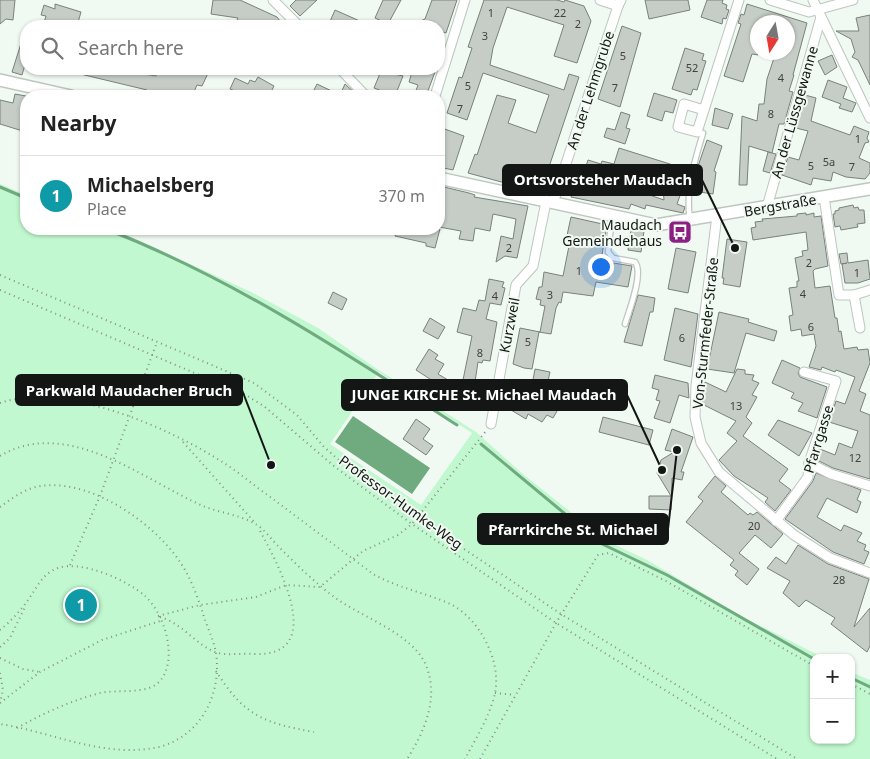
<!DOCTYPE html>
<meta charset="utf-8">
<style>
:root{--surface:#fff;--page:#f2f2f2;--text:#222;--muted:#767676;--line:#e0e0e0;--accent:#0f766e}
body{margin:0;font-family:"Noto Sans",sans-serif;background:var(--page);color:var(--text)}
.controls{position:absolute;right:15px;bottom:15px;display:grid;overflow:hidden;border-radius:10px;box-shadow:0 1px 4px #0004}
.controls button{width:45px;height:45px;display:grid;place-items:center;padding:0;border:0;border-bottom:1px solid var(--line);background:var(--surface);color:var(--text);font:25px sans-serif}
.compass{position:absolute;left:750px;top:15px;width:45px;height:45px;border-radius:50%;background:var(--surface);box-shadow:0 1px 4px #0004;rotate:191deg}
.you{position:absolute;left:600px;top:266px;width:18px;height:18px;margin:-12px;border:4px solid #fff;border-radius:50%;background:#1a73e8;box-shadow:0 0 0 8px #1a73e833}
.badge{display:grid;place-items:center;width:32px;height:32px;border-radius:50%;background:var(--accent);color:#fff;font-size:16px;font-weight:700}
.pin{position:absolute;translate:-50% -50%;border:2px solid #fff;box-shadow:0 1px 5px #0006}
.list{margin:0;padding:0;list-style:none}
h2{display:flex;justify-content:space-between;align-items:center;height:65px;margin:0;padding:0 20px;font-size:21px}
h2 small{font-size:16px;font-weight:400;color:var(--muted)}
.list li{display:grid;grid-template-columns:32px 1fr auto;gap:15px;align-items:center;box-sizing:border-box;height:80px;padding:0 20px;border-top:1px solid var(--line)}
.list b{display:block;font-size:19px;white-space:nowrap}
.list p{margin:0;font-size:16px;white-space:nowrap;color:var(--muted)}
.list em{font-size:16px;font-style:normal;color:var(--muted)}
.icon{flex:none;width:28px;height:28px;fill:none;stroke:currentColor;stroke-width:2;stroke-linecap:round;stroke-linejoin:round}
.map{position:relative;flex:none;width:870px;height:759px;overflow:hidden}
.search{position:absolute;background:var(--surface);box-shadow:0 1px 4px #0004;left:20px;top:20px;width:425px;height:55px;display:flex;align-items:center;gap:12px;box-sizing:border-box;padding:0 18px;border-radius:20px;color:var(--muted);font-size:19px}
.panel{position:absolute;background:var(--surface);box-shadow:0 1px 4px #0004;left:20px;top:90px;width:425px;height:145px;border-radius:20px}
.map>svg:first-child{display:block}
.green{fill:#c1f8cf;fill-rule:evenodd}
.water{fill:#70ab80}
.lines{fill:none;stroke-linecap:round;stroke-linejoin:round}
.stream{stroke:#70ab80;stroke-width:3}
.building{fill:#c5cdc6;stroke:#79817b;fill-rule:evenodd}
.service-casing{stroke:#bec6c0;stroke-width:7}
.minor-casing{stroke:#bec6c0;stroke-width:11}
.tertiary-casing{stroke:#bec6c0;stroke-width:14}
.path{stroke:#888f8a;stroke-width:2;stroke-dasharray:1 4;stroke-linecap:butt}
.service{stroke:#fff;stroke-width:4.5}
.minor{stroke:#fff;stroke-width:9}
.tertiary{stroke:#fff;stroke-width:11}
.labels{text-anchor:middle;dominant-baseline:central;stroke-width:4;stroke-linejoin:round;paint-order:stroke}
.number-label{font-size:11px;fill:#404440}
.street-label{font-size:14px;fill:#131614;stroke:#f0f9f2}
.poi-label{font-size:14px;fill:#131614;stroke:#f0f9f2;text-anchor:end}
.leader{fill:none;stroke:#131614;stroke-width:2}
.callout-dot{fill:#131614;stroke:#f0f9f2;stroke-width:2}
.callout{fill:#131614;stroke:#131614;stroke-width:2}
.callout-label{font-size:15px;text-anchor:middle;font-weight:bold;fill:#fff}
</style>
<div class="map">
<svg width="870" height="759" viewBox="0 0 870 759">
<rect width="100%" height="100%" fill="#f0f9f2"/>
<path class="green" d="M0,184L26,195V229H114L251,292L318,328L374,367L476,432L524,475L607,541L647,560L743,617L824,658H814V740H851V672L870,680V759H0ZM379,372L472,433L421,505L330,444Z"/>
<polygon class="water" points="353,416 430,468 412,494 335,442"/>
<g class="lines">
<g class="stream">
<polyline points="0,187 26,198"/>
<path d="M106,229C232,278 344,352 457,425"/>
<polyline points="481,444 600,543 667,575 814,659"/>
<polyline points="851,678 870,687"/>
</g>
</g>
<g class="building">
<polygon points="0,0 15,0 13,20 6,19 0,24"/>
<polygon points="213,0 240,0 277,17 284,26 234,26 238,18 211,14"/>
<polygon points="296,0 317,0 300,16 290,6"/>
<polygon points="383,0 401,0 388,24 375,18"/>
<polygon points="432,0 457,0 446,33 439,31 439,26 408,26 425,19"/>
<polygon points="484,0 557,0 564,2 565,0 584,6 591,21 577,63 554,56 564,25 507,7 493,48 490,65 564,90 569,74 579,77 541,191 527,188 531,173 515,167 509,184 468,173 475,154 477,155 497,95 516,100 508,123 536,133 549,95 483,73 467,120 447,113 459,77 462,78 472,48 468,47"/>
<polygon points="645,0 688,0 690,10 649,19"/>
<polygon points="707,0 723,0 722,3 727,5 726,9 729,10 726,19 723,18 722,24 701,17"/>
<polygon points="55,4 81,12 77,26 61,21 60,26 43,26 46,16 41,15 44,5 55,9"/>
<polygon points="747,4 807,23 793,75 794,75 789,91 793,92 784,124 779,124 772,153 749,146 747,185 739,185 742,116 757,121 759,104 764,104 767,79 776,52 788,52 788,22 758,22 758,55 752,54 743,82 724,76 741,24 738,23 741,14 744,15"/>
<polygon points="335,10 371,26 328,26"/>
<polygon points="870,15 870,85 858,60 852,57 855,52 851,39 836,31 859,31 856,18"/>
<polygon points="622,26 641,33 620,107 598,99"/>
<polygon points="24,34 26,34 26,61 22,75 12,72"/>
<polygon points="685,48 704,54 702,60 706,61 697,90 693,89 691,95 672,89"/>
<polygon points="832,55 837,67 825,75 818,61"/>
<polygon points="72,69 133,69 132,72 156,76 157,69 210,69 202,86 197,85 192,96 164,96 146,92 147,90 72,72"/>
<polygon points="413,69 426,69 435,72 426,96 414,96 418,85 409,82"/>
<polygon points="381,71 403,76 395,96 374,88"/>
<polygon points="258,77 274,86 269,96 247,96 230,89 235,78 248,84 250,80 255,82"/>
<polygon points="828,80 847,87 843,98 856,103 852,112 839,108 841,104 822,97"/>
<polygon points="317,84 340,95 345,84 358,96 311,96"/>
<polygon points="654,93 677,100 673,113 665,111 662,121 647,116"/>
<polygon points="15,94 26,96 26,132 0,124 0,100 13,103"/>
<polygon points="805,95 816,98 811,121 850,135 854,126 869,132 867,138 869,142 865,143 859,158 870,163 870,173 865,179 846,177 833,172 831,181 813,178 811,185 782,175 788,157 799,160 808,131 796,128"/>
<polygon points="715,108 733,114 728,129 712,125"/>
<polygon points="621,112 630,115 626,128 630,129 625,144 604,137 607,128 615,130"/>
<polygon points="442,128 464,136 453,170 439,167 439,138"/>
<polygon points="707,140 722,146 714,171 716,172 713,194 693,191 696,172"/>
<path d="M619,148L689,170L685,190H682L677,204L685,207L683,213L646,205L645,209L631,204L629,209L571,197L574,182L580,184L588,160L601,164L602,161L614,164ZM648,172L662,177L664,200L641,192Z"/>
<polygon points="768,152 776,154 770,173 763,171"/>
<polygon points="444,187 469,193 475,195 474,197 528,206 517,258 505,256 496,262 501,236 513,239 516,219 493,214 490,231 475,228 473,241 459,239 461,231 439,227 442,211 439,210"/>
<polygon points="853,205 854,208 858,207 859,210 864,210 865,223 857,224 858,227 841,230 840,226 835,227 833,214 835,214 835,211 839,210 839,208"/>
<polygon points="806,213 806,215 814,213 814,217 821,216 828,266 815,269 813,271 815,288 830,286 835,318 837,318 839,332 841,331 844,349 857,347 858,350 868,349 870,363 859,391 866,394 860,411 870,415 870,479 833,468 817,460 820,449 835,455 839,443 852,448 858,431 829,422 836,401 845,404 855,377 836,370 835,372 822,367 821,370 809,367 816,346 814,334 802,336 801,329 791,331 789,316 793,315 789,288 797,287 797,281 799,281 795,258 803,256 802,251 808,250 806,232 753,240 751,228 756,227 755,222 763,221 762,219 797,216 797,214"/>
<polygon points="571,217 607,225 601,261 632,266 628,287 596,282 593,296 563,292 561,303 559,302 556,308 551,334 539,332 532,369 524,368 513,364 520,328 540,332 545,306 540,305 541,300 536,299 539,287 542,287 544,272 563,276 570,241 566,240"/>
<polygon points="397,229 418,231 419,229 440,229 435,248 426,246 426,243 395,236"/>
<polygon points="631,229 644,231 641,252 628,250"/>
<polygon points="727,239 747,242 740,287 723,284 724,278 722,278"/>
<polygon points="676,248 696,252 688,293 668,289"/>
<polygon points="847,253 848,263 868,260 870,279 858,283 845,283 842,264 847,263 841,264 839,254"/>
<polygon points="489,279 504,282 502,287 505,288 501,305 490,303 486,319 497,322 490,361 483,360 482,363 478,362 475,382 477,382 476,389 484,391 482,404 477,403 473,406 469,401 463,400 466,381 463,380 472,336 457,332 463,308 476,311 479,300 485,301"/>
<polygon points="333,292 347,299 342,310 328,303"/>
<polygon points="638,295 655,298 653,312 650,312 642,346 624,342"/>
<polygon points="675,308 698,314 691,367 664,360"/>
<polygon points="719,312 749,319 748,322 777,331 774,341 746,333 734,373 707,369"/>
<polygon points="430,318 445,327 438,339 423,331"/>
<polygon points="429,349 438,355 435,359 444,364 438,374 448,380 442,391 431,384 433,381 416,370"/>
<polygon points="782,360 800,368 798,373 800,377 827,387 817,418 798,411 803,403 791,398 794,393 772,383"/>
<polygon points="535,369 550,372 548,381 540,394 560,406 553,418 547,415 542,422 528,414 526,419 506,407 515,390 526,396 532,385"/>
<polygon points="737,369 745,370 745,374 754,375 752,380 759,383 752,395 757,397 746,417 752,423 743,436 788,469 779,481 791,490 775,511 765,502 768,498 734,476 719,460 737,441 727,433 736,421 702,404 705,382 726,392"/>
<polygon points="655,375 688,383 689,398 679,395 670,423 654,418 660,401 656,400 659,390 652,388"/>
<polygon points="603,417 653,430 649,445 599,432"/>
<polygon points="416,419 430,429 423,439 433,446 426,455 403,439"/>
<polygon points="778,420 812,433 799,456 768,435"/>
<polygon points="672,429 693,437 681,472 684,472 682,480 672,478 671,510 649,509 649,496 671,496 657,473 661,460 674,452 665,450"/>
<polygon points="816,473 861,490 857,500 861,502 857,513 827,498 817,517 841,531 844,525 862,533 857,541 866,545 864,550 869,552 864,564 833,552 785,519 813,481"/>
<polygon points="715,476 726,486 721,492 748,515 750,513 753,515 757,512 783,534 771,548 755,535 739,553 759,569 747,585 735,575 738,571 730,565 734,560 686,522 703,501 698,497"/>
<polygon points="798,545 828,564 869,579 854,627 870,608 870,646 867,652 831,624 835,618 806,600 799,607 783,593 790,581 767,568 776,557 786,564"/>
</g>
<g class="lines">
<g class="service-casing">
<g id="service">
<path d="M612,217L608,252L613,258L635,262C644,273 629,311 625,324"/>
<path d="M690,219C685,190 695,160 703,133"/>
</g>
</g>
<g class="minor-casing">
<g id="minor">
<polyline points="273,0 299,26"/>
<polyline points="600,0 618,6 621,0"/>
<polyline points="770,0 809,12 853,0"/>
<polyline points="813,0 870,118"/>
<polyline points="340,69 366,96"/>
<polyline points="435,96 465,0"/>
<polyline points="704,110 684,104 678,127 697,132 739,0"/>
<polyline points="824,197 839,295 854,295 860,328"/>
<polyline points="553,203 618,6"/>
<polyline points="767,207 821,17"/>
<polyline points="717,215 696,386 695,417 701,443 719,472 794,535 830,558 870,573"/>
<polyline points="854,295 870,290"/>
<polyline points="491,424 516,285 533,266 546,202"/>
<polyline points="809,463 831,474 870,486"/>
<polyline points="776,521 808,477 809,463 836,381 804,372"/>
</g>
</g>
<g class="tertiary-casing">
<g id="tertiary">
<polyline points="0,80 71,96"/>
<polyline points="439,178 656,225 870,189"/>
</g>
</g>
<g class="path">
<polyline points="0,275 254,383 297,415 324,447 340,461 418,518 561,614 797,759"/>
<polyline points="0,290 246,395 265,407 335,467 412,524 556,623 777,759"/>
<path d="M0,403C64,381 170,428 224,463C241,474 257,488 273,499C306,524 340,549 373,574C398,588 423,592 448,603C478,616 502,660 495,693C490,716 476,738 465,759"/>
<polyline points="183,442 256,524"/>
<path d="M0,456C67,416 144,480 203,506C220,513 242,515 257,525C265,530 272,540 278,546C297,565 316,584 337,599C364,618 410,633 425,663C440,696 425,731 407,759"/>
<path d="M0,507C10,500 20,492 32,488C83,473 153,521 180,562C191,578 198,598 204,617C208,629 214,641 216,653C222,694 201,736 159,747C105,759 52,732 0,724"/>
<polyline points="70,565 100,496 157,342"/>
<polyline points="158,616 200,605 256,597 286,585 320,587 363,551 398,535 412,524 486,431"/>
<path d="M160,617C182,623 195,644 215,652C225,656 242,653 253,654C330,658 277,562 259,529"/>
<path d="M0,630C10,622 21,610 28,600C38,586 42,574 58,568C82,560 127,580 145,596C165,614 179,661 159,682C146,695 117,689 100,693C70,701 44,713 17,728"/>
<polyline points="0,647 10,638 26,605"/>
<polyline points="0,658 23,669 40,672"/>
<path d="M216,671C244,716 264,723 314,732"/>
<polyline points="0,673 3,690 0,703"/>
<polyline points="851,684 870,694"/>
<polyline points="495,693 515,695"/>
<polyline points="0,703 40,672 102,640 160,621"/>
<polyline points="480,759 556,623 598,555 609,553 666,581 814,666"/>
</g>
<use href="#service" class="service"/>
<use href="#minor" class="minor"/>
<use href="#tertiary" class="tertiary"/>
</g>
<defs>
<g id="bus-square" transform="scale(1.25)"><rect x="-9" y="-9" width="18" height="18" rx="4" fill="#8c1f82" stroke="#f0f9f2"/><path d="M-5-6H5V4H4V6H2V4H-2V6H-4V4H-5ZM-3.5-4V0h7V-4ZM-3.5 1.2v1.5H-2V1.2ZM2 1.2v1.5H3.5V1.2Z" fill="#fff"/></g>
</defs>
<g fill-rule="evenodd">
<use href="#bus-square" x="680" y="232"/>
</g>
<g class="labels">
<g class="number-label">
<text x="491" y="12">1</text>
<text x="560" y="12">22</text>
<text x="578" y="23">2</text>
<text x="485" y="35">3</text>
<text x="623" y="55">5</text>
<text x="692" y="67">52</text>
<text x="781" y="77">4</text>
<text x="468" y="85">5</text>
<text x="615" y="87">7</text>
<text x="460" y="108">7</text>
<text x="771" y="113">8</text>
<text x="858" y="138">1</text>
<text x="829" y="161">5a</text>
<text x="811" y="165">5</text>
<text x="852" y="166">7</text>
<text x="509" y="247">2</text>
<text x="809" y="262">2</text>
<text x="579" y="270">1</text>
<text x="857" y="272">1</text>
<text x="803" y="293">4</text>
<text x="550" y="294">3</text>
<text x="495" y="295">4</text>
<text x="811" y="326">6</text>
<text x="682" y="337">6</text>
<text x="528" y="341">5</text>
<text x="480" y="352">8</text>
<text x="736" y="405">13</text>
<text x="855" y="457">12</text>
<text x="754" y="525">20</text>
<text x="839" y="579">28</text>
</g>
<g class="street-label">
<text transform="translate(590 90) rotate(-72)">An der Lehmgrube</text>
<text transform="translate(794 112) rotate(-74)">An der Lüssgewanne</text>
<text transform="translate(780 205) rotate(-10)">Bergstraße</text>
<text transform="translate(509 325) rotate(-79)">Kurzweil</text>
<text transform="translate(705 333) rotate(-84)">Von-Sturmfeder-Straße</text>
<text transform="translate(818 439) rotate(-73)">Pfarrgasse</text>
<text transform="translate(401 502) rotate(36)">Professor-Humke-Weg</text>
</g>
<g class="poi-label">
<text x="662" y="224">Maudach<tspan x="662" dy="16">Gemeindehaus</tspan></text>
</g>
</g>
<path class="leader" d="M735 248L702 180M271 465L242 390M662 470L627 395M677 450L668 529"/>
<g class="callout-dot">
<circle cx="735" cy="248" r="5"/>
<circle cx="271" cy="465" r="5"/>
<circle cx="662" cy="470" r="5"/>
<circle cx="677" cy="450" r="5"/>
</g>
<g class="callout">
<rect x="503" y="165" width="199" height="30" rx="5"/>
<rect x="16" y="375" width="226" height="30" rx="5"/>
<rect x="342" y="380" width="285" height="30" rx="5"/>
<rect x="478" y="514" width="190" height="30" rx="5"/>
</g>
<g class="callout-label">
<text x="603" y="185">Ortsvorsteher Maudach</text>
<text x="129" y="396">Parkwald Maudacher Bruch</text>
<text x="484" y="400">JUNGE KIRCHE St. Michael Maudach</text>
<text x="573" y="535">Pfarrkirche St. Michael</text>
</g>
</svg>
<div class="controls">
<button>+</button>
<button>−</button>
</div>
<svg class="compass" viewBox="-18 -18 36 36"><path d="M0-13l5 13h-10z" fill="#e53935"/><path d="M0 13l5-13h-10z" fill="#767676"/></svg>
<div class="you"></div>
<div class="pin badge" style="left:81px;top:605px;background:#0f9aa8">1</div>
<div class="search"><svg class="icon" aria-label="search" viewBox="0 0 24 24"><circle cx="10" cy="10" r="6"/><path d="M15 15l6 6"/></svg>Search here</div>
<section class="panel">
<h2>Nearby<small></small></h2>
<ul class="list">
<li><span class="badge" style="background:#0f9aa8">1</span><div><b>Michaelsberg</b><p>Place</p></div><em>370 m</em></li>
</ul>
</section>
</div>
